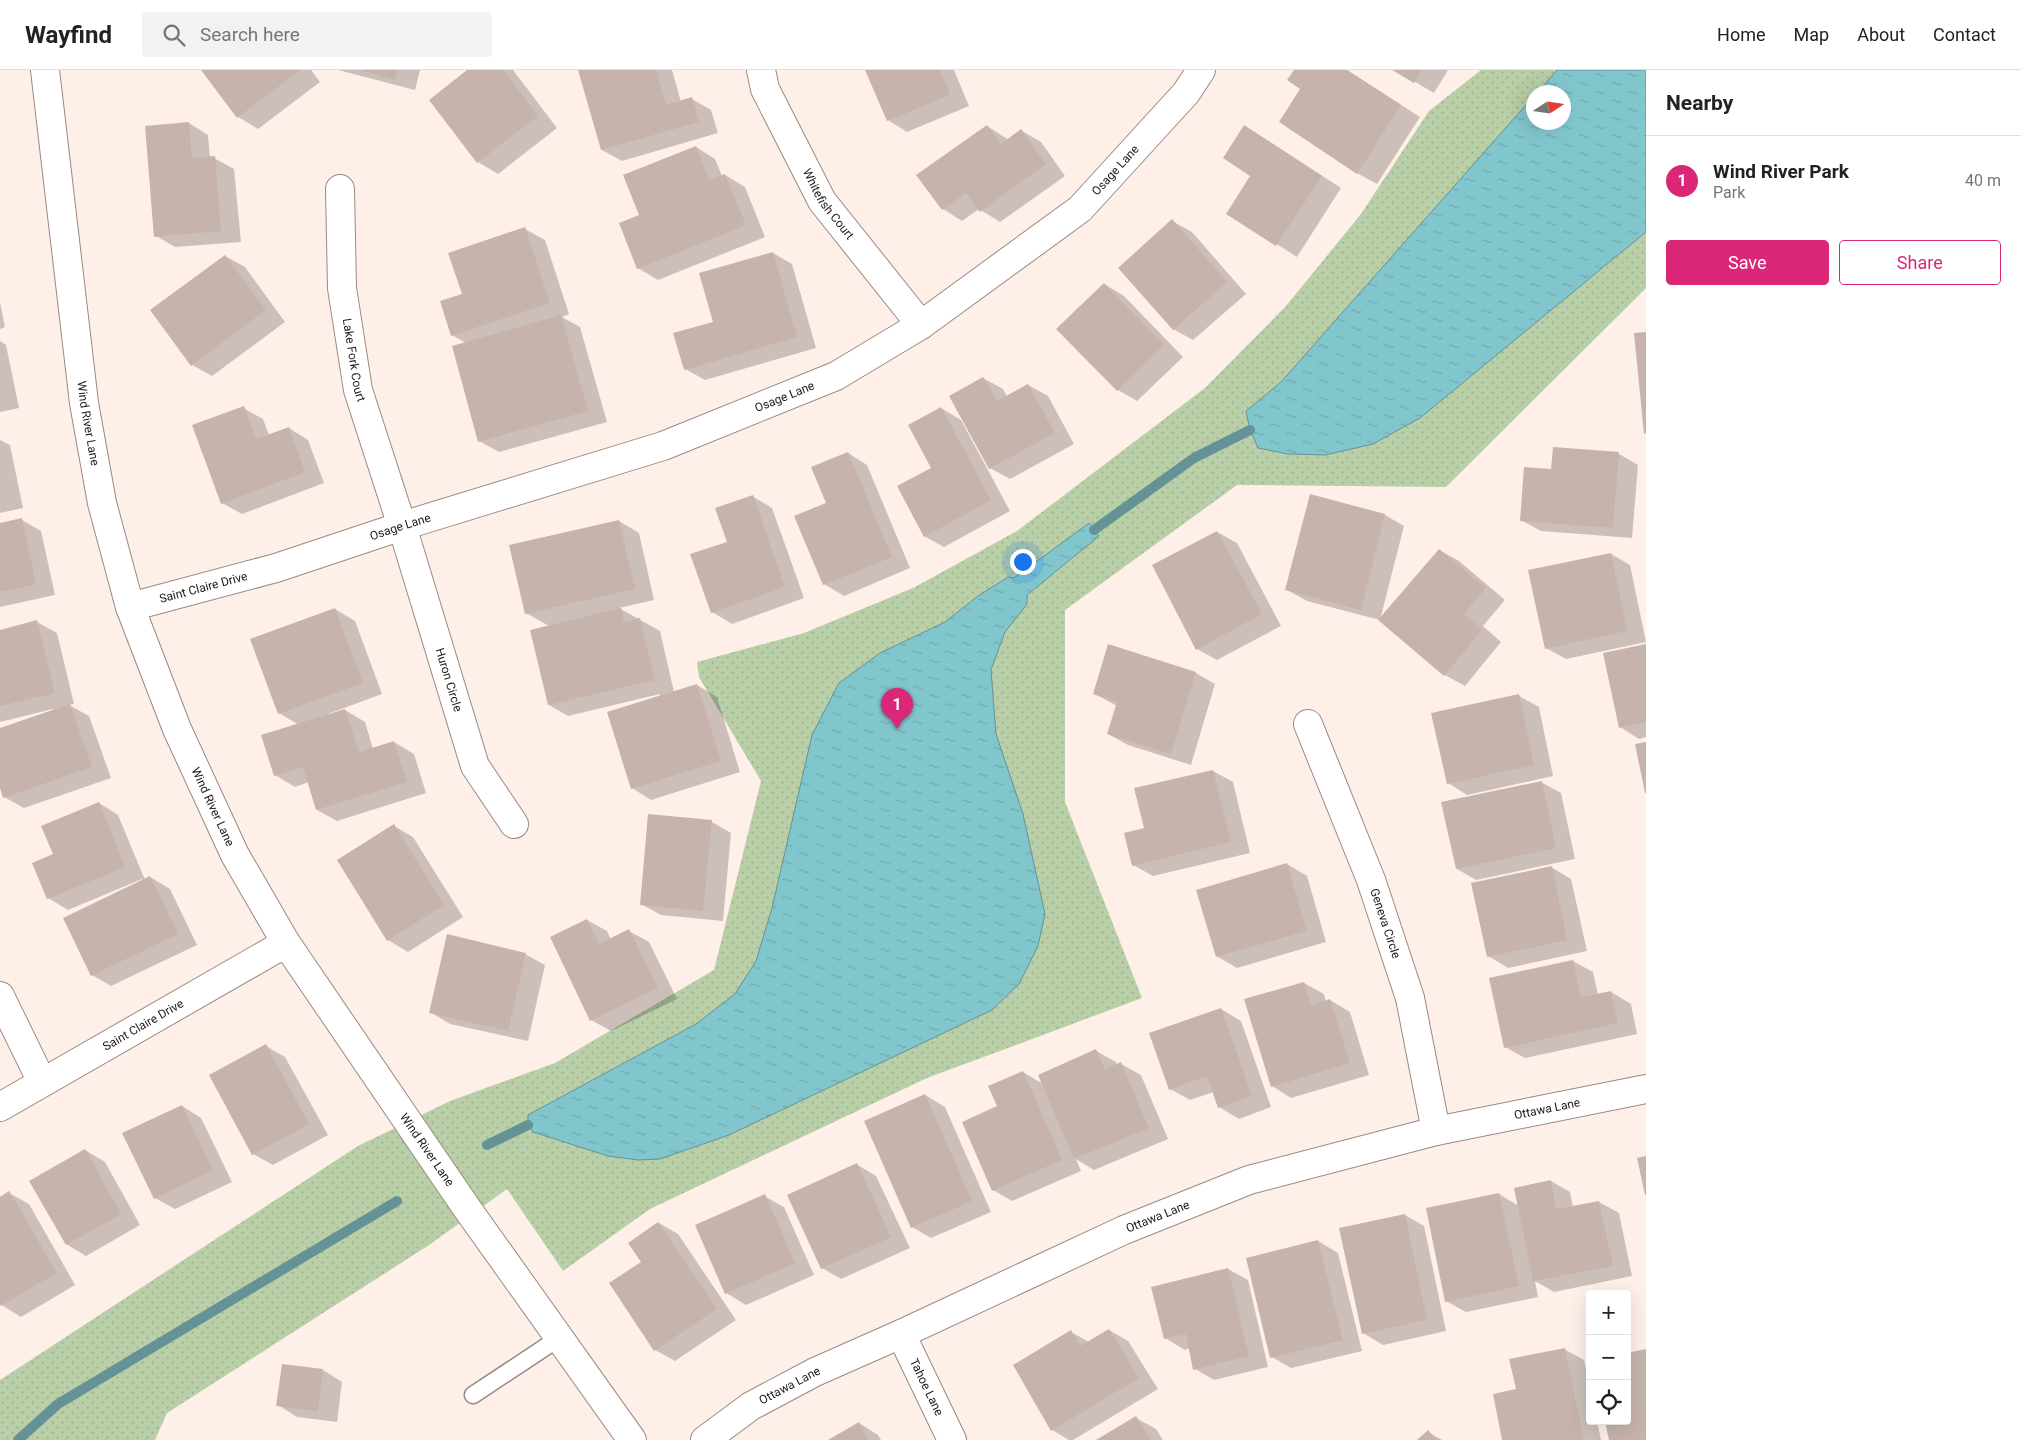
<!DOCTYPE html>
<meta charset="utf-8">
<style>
:root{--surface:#fff;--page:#f2f2f2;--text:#222;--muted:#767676;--line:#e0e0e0;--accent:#db2777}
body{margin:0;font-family:Roboto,sans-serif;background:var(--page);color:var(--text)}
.controls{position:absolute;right:15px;bottom:15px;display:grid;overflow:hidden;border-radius:5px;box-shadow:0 5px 20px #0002}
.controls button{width:45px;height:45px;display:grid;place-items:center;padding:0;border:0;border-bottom:1px solid var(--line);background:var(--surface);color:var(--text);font:25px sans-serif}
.compass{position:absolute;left:1526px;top:15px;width:45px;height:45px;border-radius:50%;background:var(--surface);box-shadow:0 5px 20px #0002;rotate:78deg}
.you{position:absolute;left:1022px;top:491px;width:18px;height:18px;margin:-12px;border:4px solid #fff;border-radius:50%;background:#1a73e8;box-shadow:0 0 0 8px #1a73e833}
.badge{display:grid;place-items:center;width:32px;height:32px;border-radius:50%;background:var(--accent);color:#fff;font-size:16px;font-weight:700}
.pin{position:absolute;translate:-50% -41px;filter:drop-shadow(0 1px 2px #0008)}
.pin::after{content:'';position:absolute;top:26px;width:18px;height:15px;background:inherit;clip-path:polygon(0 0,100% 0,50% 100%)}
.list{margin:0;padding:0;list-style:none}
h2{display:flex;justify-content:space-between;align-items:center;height:65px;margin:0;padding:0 20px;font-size:21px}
h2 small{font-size:16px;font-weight:400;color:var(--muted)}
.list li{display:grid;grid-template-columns:32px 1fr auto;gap:15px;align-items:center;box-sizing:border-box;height:90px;padding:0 20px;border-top:1px solid var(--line)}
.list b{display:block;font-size:19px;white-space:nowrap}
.list p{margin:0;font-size:16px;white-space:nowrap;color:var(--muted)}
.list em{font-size:16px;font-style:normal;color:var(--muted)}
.actions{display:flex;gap:10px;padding:15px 20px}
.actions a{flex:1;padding:11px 0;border:1px solid var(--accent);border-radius:5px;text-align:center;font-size:18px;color:var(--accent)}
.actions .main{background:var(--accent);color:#fff}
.icon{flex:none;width:28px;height:28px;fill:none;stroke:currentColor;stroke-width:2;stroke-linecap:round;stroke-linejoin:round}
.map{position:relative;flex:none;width:1646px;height:1370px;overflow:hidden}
header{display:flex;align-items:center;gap:30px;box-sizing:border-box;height:70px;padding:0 25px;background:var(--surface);border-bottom:1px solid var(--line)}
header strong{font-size:24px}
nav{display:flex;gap:28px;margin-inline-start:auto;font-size:18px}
.search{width:350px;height:45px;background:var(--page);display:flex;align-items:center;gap:12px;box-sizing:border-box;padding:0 18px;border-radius:5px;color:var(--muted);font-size:19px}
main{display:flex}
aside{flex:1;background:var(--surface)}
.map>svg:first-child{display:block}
.green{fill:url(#green-dots);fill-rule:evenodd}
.water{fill:url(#water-ripples);stroke:#649296}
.shadow{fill:#0003}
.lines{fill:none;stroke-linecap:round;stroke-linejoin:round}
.stream{stroke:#649296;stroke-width:10}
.building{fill:#c6b4ac}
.service-casing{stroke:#9a8981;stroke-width:19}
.minor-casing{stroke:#9a8981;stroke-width:30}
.tertiary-casing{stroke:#9a8981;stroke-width:30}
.service{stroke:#fff;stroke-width:16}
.minor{stroke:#fff;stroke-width:28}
.tertiary{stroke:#fff;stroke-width:28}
.labels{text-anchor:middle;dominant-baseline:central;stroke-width:4;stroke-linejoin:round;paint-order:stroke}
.street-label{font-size:12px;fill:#1f1815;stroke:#fff}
</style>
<header>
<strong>Wayfind</strong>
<div class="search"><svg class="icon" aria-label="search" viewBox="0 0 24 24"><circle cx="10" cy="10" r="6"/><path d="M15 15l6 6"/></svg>Search here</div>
<nav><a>Home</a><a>Map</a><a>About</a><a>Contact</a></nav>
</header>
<main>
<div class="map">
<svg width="1646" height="1370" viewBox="0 0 1646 1370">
<defs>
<pattern id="green-dots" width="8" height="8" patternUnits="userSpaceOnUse" patternTransform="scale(1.25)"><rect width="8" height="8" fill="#b9cfa7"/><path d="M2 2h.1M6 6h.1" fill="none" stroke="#9fb18f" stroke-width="1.8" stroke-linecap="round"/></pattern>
<pattern id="water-ripples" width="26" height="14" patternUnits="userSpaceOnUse" patternTransform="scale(1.25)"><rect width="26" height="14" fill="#82c6cd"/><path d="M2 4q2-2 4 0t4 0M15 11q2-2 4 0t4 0" fill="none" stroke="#70a9af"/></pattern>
</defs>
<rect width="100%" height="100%" fill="#ffefe9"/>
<path class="green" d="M1481,0H1646V218L1446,417L1237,415L1065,540V732L1142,928L927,1008L650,1139L563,1201L507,1119L429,1175L167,1343L155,1370H0V1310L358,1076L450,1031L555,993L714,900L761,711L699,607L697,592L804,563L913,518L1017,461L1205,318L1286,236L1361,144L1429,41ZM1534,22H1564V52H1534Z"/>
<g class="water">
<polygon points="1557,0 1646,0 1646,162 1420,348 1373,374 1325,385 1288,384 1258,378 1250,360 1246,341 1281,312 1533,27 1534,52 1564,52 1564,22 1538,22"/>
<polygon points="1089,453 1099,466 1027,525 1027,534 1005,562 991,600 996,664 1023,744 1045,844 1038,876 1019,914 992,940 729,1065 660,1089 638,1090 608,1086 533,1062 528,1055 528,1045 696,954 735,924 756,891 772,838 812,665 839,613 880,583 945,552 978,526 1008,507 1014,508"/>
</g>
<g class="shadow">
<polygon points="203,0 311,0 320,12 258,59 238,47"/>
<polygon points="338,0 420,0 415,20"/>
<polygon points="469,0 513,0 557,58 498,104 478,92 430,30"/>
<polygon points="579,0 672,0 681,32 692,29 711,40 718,63 622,91 602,80"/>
<polygon points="866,0 954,0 969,36 907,62 888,50"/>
<polygon points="1295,0 1347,0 1420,47 1377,114 1357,103 1302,19"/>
<polygon points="1395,0 1448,0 1434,23"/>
<polygon points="189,53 208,65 210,88 214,88 234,99 241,172 175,177 156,166"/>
<polygon points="987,56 1009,70 1022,61 1041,72 1065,106 1000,152 979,139 962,151 943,139"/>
<polygon points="1264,68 1341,118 1297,187 1228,143 1252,105"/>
<polygon points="696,77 715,89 722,106 725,105 745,117 765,167 658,210 638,198 641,146"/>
<polygon points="1172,151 1192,162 1246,224 1193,270 1173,259"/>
<polygon points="525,159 545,170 569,244 562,247 580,257 607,352 499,382 479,371 466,273 452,265 463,224"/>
<polygon points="773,183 792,194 816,278 705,310 685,299"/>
<polygon points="225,186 245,197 285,252 212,306 192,295"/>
<polygon points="1104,214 1124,226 1183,287 1137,331 1118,320"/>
<polygon points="0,232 5,257 0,259"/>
<polygon points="0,271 6,275 19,338 0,342"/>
<polygon points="983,308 1003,319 1007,327 1028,315 1048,326 1074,374 1010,409 990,398"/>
<polygon points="243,338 263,349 269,365 289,358 308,370 324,413 242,444 222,433"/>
<polygon points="941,338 961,350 1010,441 944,477 924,466"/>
<polygon points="0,370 10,375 23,438 0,443"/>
<polygon points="848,383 867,395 910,498 844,526 824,514 827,433"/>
<polygon points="1619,384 1638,395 1632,468 1541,461 1521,450 1552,401"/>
<polygon points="752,426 772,438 804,528 732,554 712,542 728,473"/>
<polygon points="1385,445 1404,456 1380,550 1439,480 1459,491 1505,530 1483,556 1501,572 1465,616 1445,605 1380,550 1307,531 1287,520"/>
<polygon points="22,450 41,461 55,525 0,537 0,454"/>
<polygon points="619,451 639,463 654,530 619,538 660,561 674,622 697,615 717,627 740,702 651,730 632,718 660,624 568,646 549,635 549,556 526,543 511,476"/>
<polygon points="1217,462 1237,473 1281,556 1217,590 1197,579"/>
<polygon points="1611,484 1630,495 1646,572 1566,589 1546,578"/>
<polygon points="335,539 355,551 382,624 328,644 328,646 345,640 365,652 373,679 394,672 414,684 426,723 337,751 317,740 309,712 295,717 275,705 299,655 279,643"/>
<polygon points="37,552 57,563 74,634 69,635 89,646 111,708 24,738 4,727 0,715 0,659 54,641 53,639 0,652 0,561"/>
<polygon points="1646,575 1646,667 1639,669 1620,657"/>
<polygon points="1196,603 1215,614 1191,695 1128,675 1108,664 1117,636 1095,624"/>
<polygon points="1519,626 1539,637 1553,706 1467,725 1448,713"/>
<polygon points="1213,701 1233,712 1250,783 1153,806 1133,795 1145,759 1136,719"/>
<polygon points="1541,712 1561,723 1575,789 1476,810 1457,799"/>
<polygon points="99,733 118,745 145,810 150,807 170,819 197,875 111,916 92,905 143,811 142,809 68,840 48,828 54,784"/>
<polygon points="712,752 731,763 723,851 661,845 641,834"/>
<polygon points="394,756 413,767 463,847 408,882 388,870 338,791"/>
<polygon points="1287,794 1307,806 1326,872 1237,898 1218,887 1198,820"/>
<polygon points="1551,797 1571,809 1587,881 1508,898 1488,886"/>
<polygon points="587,850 607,861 611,870 629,861 649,872 677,929 611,961 591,950"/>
<polygon points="525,884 545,895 528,971 450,954 430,942"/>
<polygon points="1573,891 1593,902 1598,925 1611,922 1631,934 1637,964 1525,988 1505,977"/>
<polygon points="1304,913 1324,924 1326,932 1330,930 1350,942 1369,1005 1291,1028 1272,1016"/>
<polygon points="1221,939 1241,951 1271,1037 1239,1049 1219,1037 1214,1022 1190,1030 1170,1019"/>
<polygon points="266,976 285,987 328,1065 273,1095 253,1084"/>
<polygon points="1096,981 1116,992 1117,995 1121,994 1141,1005 1168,1069 1094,1100 1076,1089 1081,1101 1012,1131 993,1120 999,1037 1023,1002 1043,1014"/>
<polygon points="925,1025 945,1037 991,1142 931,1168 912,1157"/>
<polygon points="182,1036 201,1048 232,1112 175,1139 155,1128"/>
<polygon points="85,1080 105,1092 140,1155 86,1186 66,1174"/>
<polygon points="856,1094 876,1106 910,1178 841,1209 822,1198"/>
<polygon points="1551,1111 1570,1122 1573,1137 1599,1132 1619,1143 1632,1206 1554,1222 1535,1211 1538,1227 1466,1242 1446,1231 1427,1139 1499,1124 1519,1136"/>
<polygon points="9,1123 29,1134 75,1215 21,1247 0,1234 0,1128"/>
<polygon points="764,1126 784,1137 814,1205 746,1235 726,1223"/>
<polygon points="1405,1145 1424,1156 1446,1261 1383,1275 1363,1263"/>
<polygon points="659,1153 678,1164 736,1250 675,1291 655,1280 642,1192"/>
<polygon points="1318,1171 1338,1183 1362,1281 1291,1298 1272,1287"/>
<polygon points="1228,1199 1248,1210 1268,1297 1214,1310 1195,1299 1190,1278 1185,1280 1165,1268"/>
<polygon points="1109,1260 1128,1271 1158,1319 1073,1370 1069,1370 1052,1360 1071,1262 1089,1272"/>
<polygon points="1564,1279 1584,1290 1590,1317 1590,1351 1597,1351 1601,1370 1504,1370 1517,1320"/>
<polygon points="323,1300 342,1312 337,1352 297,1347 278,1335"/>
<polygon points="1136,1348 1156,1359 1163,1370 1099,1370"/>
<polygon points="859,1353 878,1365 881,1370 830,1370"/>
<polygon points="1428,1362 1442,1370 1419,1370"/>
</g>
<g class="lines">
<g class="stream">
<polyline points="1094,460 1194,388 1250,360"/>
<polyline points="487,1075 528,1055"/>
<polyline points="18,1370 58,1334 397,1131"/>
</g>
</g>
<g class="building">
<polygon points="201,0 301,0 237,48"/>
<polygon points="360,0 398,0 395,10"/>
<polygon points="467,0 503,0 538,46 477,93 429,30"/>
<polygon points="578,0 656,0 666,35 692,27 699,52 601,80"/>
<polygon points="865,0 940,0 950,25 887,51"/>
<polygon points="1294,0 1347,0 1401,35 1357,104 1279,52 1300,19 1287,10"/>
<polygon points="1392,0 1422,0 1414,13"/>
<polygon points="189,52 192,88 215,86 221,161 154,167 145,56"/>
<polygon points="987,55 1001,74 1021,59 1046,94 980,142 966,123 942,140 916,105"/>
<polygon points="1244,55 1322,106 1276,176 1226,144 1250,106 1223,88"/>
<polygon points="696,76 709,110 725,104 746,155 637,199 619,153 639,145 623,105"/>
<polygon points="1172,149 1227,212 1173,260 1118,198"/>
<polygon points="525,157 550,233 451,266 440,231 462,224 448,183"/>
<polygon points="773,182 797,267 684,300 673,263 713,252 699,203"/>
<polygon points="225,185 266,240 191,296 150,240"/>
<polygon points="1104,213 1164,275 1117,321 1056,259"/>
<polygon points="561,245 588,341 478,372 452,276"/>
<polygon points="1646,262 1646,363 1644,364 1634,263"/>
<polygon points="983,307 997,331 1028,314 1055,363 989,399 949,326"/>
<polygon points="244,336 256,369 289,357 305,402 221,434 192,355"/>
<polygon points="941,337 991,430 924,467 897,416 931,398 908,355"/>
<polygon points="1553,377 1619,382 1613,458 1520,451 1524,397 1551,399"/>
<polygon points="848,382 892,487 823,515 794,446 826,433 811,397"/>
<polygon points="1310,424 1385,444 1361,540 1285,520"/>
<polygon points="753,425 785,517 711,543 690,484 727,472 715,438"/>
<polygon points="22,448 36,514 0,522 0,453"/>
<polygon points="619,450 635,519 525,544 509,475"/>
<polygon points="1217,461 1262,544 1196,580 1152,495"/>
<polygon points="1439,479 1486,518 1464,544 1482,560 1444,606 1378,550"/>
<polygon points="1611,483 1627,561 1545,579 1528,500"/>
<polygon points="335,538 363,613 278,644 250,569"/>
<polygon points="621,538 624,552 640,548 655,610 548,635 530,560"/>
<polygon points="37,550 55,623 0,636 0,560"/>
<polygon points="1108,574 1196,602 1171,684 1107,664 1117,632 1093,624"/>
<polygon points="1646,574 1646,652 1619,658 1603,583"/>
<polygon points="697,614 721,691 631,719 607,642"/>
<polygon points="1519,624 1534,695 1447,714 1431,643"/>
<polygon points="70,634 92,697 3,728 0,718 0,658"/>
<polygon points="345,639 359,682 394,671 407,712 316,740 303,697 274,706 261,665"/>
<polygon points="1646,672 1646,723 1645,723 1635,674"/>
<polygon points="1213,700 1231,772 1132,796 1124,763 1144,758 1134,718"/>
<polygon points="1542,711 1556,778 1456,799 1441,732"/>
<polygon points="99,732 125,797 47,829 32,793 53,784 41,756"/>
<polygon points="648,744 712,750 703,841 640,835"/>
<polygon points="394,754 444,835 387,871 337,790"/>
<polygon points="1287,793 1307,861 1216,887 1196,820"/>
<polygon points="1552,796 1567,870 1487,887 1471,813"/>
<polygon points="150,806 178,864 91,906 63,848"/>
<polygon points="587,849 599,874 629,859 658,918 590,951 550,867"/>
<polygon points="447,864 526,883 508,961 429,943"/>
<polygon points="1573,890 1581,927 1611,921 1618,953 1504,978 1489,908"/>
<polygon points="1304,912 1311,935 1330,929 1350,993 1271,1017 1244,929"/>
<polygon points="1221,938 1252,1026 1218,1038 1207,1006 1169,1020 1149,963"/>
<polygon points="266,974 309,1054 252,1085 209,1005"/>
<polygon points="1096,979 1105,999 1121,992 1149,1058 1074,1089 1038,1005"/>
<polygon points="1023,1001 1062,1090 992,1121 962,1052 997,1036 988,1016"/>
<polygon points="925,1024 972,1131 911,1158 864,1051"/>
<polygon points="182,1035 213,1100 154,1129 122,1063"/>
<polygon points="85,1079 121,1144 66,1175 29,1111"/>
<polygon points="1646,1086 1646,1125 1645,1125 1637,1088"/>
<polygon points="857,1093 891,1167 821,1199 787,1125"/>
<polygon points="1551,1110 1556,1139 1599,1131 1613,1196 1533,1211 1514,1118"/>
<polygon points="9,1121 57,1203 0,1236 0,1127"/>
<polygon points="1499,1123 1519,1216 1445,1232 1426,1138"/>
<polygon points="765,1124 795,1193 725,1224 695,1155"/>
<polygon points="1405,1144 1427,1250 1362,1264 1339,1158"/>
<polygon points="658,1152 717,1239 654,1281 609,1213 641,1192 628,1173"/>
<polygon points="1318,1170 1343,1270 1270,1288 1246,1188"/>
<polygon points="1228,1198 1249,1286 1193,1300 1186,1264 1164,1269 1151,1217"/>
<polygon points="1109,1259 1139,1308 1051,1361 1013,1295 1071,1260 1080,1276"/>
<polygon points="1565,1278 1584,1370 1502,1370 1493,1324 1516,1319 1509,1289"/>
<polygon points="1646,1279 1646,1370 1609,1370 1605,1351 1627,1351 1627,1283"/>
<polygon points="282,1294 323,1299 318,1341 276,1336"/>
<polygon points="1136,1346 1151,1370 1096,1370"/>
<polygon points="859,1352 869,1370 828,1370"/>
<polygon points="1428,1360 1436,1370 1417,1370"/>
</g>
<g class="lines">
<g class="service-casing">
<polyline id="service" points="473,1325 559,1268"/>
</g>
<g class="minor-casing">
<g id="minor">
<path id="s1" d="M761,0L765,19L822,131L921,255"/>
<path id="s2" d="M340,119L342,218L358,320L402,456L475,696L514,754"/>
<path id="s3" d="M130,537L276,498L402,456L663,376L836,306L921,255L1080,139L1186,23L1201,0"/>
<path id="s4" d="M1308,654L1371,810L1410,928L1436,1061"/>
<polyline points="0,926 42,1012"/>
<path id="s5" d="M0,1037L286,873"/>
<path id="s6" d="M901,1264L952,1370"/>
<path id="s7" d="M705,1370L751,1336L815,1302L901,1264L1124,1160L1249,1110L1436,1061L1646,1019"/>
</g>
</g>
<g class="tertiary-casing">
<g id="tertiary">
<path id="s8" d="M45,0L84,333L102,433L130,537L177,659L235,785L286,873L466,1137L632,1370"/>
</g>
</g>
<use href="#service" class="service"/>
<use href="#minor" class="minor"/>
<use href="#tertiary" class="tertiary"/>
</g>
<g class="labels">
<g class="street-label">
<text stroke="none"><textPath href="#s3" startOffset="1092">Osage Lane</textPath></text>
<text stroke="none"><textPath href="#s1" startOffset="151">Whitefish Court</textPath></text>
<text stroke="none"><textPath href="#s2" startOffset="172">Lake Fork Court</textPath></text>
<text stroke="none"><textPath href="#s3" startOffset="688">Osage Lane</textPath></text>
<text stroke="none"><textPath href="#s8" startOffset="356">Wind River Lane</textPath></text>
<text stroke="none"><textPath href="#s3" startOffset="282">Osage Lane</textPath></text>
<text stroke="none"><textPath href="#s3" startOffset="76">Saint Claire Drive</textPath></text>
<text stroke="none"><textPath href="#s2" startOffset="506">Huron Circle</textPath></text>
<text stroke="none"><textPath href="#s8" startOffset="761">Wind River Lane</textPath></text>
<text stroke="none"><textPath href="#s4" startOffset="214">Geneva Circle</textPath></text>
<text stroke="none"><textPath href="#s5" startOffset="165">Saint Claire Drive</textPath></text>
<text stroke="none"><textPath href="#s7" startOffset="911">Ottawa Lane</textPath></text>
<text stroke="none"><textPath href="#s8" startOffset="1166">Wind River Lane</textPath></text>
<text stroke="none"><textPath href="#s7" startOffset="506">Ottawa Lane</textPath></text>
<text stroke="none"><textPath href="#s7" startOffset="101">Ottawa Lane</textPath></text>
<text stroke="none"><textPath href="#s6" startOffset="59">Tahoe Lane</textPath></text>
</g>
</g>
</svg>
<div class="controls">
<button>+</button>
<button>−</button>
<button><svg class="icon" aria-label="locate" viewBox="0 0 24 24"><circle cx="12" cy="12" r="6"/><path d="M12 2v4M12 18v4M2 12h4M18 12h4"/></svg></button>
</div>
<svg class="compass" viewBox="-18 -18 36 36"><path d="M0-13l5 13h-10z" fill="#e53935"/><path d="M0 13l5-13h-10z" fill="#767676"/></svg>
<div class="you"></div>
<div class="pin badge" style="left:897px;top:659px">1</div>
</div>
<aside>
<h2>Nearby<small></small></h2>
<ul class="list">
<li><span class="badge">1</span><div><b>Wind River Park</b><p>Park</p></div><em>40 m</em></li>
</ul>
<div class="actions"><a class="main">Save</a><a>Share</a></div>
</aside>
</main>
